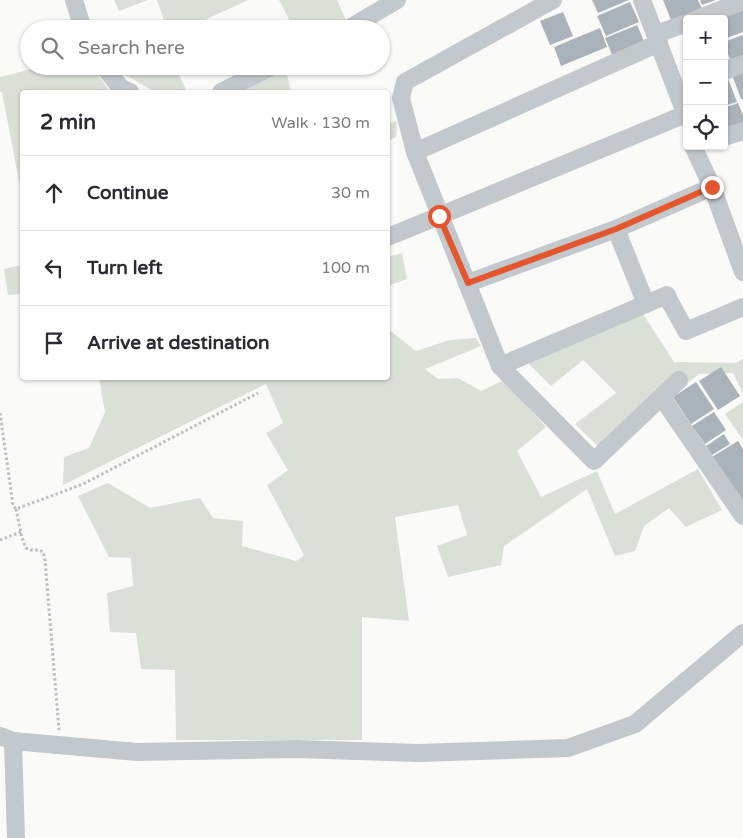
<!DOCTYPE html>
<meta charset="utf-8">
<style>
:root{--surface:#fff;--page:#f7f7f7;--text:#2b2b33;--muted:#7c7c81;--line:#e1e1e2}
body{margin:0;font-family:"Varela Round",sans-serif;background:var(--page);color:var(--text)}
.controls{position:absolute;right:15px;top:15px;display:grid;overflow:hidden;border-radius:5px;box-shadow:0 1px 4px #0004}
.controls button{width:45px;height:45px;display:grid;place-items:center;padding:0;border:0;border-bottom:1px solid var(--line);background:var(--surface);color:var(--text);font:25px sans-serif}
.stop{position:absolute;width:15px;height:15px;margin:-11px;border:4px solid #e4572e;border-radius:50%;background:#fff}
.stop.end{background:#e4572e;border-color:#fff;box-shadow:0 1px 5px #0008}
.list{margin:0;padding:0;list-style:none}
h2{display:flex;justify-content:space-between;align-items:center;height:65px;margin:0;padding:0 20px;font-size:21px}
h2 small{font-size:16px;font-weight:400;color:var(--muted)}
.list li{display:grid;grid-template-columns:32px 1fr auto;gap:15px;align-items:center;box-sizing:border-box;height:75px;padding:0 20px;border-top:1px solid var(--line)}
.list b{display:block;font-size:19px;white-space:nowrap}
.list em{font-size:16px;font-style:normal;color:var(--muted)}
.icon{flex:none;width:28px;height:28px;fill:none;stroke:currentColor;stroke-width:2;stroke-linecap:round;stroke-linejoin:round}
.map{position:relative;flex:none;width:743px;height:838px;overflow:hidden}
.search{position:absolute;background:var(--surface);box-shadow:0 1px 4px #0004;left:20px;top:20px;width:370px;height:55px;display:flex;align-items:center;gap:12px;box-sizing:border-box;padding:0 18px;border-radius:28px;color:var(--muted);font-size:19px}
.panel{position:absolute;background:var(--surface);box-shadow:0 1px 4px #0004;left:20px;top:90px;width:370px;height:290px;border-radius:5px}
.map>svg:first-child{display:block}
.green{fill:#dadfd7}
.building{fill:#aab3b9}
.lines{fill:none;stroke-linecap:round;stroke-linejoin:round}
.path{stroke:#bbbfc2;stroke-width:3;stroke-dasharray:2.5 2.5;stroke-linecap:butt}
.minor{stroke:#c3c8cc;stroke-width:18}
.route{stroke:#e4572e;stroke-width:6}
</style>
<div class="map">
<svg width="743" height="838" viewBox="0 0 743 838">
<rect width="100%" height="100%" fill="#fafaf8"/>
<g class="green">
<polygon points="114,0 148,0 119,11"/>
<polygon points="157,0 248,0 185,29 161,29 166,26"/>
<polygon points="279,0 337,0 346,20 330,29 294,29"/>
<polygon points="43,66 91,66 109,90 93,92 22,92 22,197 2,92 0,92 0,77"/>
<polygon points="116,66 175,66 187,92 155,92 125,75"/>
<polygon points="286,70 291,92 231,92"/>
<polygon points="397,121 396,137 388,141 388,124"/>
<polygon points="402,253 407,279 388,286 388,257"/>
<polygon points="22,265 22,294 8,295 4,269"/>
<polygon points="643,314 674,362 736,363 743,359 743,393 733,373 699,374 604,452 575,424 616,393 583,360 551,386 528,363"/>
<polygon points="388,329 416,351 450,340 476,338 481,346 425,369 438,379 458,378 481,391 504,380 546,427 517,451 541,497 597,471 615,514 698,469 722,510 686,527 669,508 644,526 635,551 615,556 587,489 504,546 501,565 448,577 437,546 467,535 458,505 395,517 409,621 362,617 362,740 176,740 175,670 141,669 136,633 110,632 107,593 133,586 131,558 109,557 78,496 108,483 150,508 200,498 213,518 243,521 242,546 296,561 304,555 267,485 288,470 266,433 283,423 266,384 63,485 64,457 89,448 105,412 99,378 388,378"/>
<polygon points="743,402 743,440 725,414"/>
</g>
<g class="building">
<polygon points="592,0 629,0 598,13"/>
<polygon points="663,0 698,0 702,9 671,20"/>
<polygon points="700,0 716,0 702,5"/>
<polygon points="630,2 639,22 606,36 597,16"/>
<polygon points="743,6 743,32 724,39 724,19 715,19"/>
<polygon points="563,12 573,36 550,45 540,21"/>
<polygon points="637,25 646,46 614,59 605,38"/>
<polygon points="600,28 607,47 561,66 554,47"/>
<polygon points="743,35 743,58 731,62 724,42"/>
<polygon points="743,71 743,99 741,99 732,75"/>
<polygon points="727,76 737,102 724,106 724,77"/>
<polygon points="738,103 743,115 743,125 724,132 724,108"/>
<polygon points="721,367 740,396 718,410 699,381"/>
<polygon points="696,382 714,409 691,424 673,397"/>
<polygon points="714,412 726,430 705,444 692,426"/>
<polygon points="724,434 730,444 712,455 706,446"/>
<polygon points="738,441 743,449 743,504 712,457"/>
</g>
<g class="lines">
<g class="path">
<polyline points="0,413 13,505 16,509 83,484 258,393"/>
<polyline points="16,509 22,538 26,548 31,550 39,550 43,552 45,560 59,730"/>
<polyline points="0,540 21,532"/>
</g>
<g class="minor">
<polyline points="74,0 83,29"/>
<polyline points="553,0 405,82 401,98 415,152 500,366 594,461 679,380"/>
<polyline points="642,0 687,118"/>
<polyline points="697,19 743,1"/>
<polyline points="348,29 397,0"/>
<polyline points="656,34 687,23"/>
<polyline points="103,66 121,88 130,92"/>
<polyline points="724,71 743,64"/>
<polyline points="221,92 273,66"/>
<polyline points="724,137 743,131"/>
<polyline points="693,146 712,187 743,272"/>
<polyline points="415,152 659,43"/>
<polyline points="616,229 646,304"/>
<polyline points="388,237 686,114"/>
<polyline points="468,283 616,229 712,187"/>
<polyline points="500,366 667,295 670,302 686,331 743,307"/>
<polyline points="665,402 743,516"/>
<polyline points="0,736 13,741 137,752 297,749 418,753 568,748 635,724 743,633"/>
<polyline points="13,741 16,838"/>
</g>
</g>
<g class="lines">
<polyline class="route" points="439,216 468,283 616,229 712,187"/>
</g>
</svg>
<div class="controls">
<button>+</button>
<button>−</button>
<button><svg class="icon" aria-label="locate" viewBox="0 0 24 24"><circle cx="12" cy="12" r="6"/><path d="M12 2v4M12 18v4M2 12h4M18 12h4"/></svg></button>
</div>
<div class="stop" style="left:439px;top:216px"></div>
<div class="stop end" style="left:712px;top:187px"></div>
<div class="search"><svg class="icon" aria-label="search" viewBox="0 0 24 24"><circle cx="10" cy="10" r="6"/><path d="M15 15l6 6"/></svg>Search here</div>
<section class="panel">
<h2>2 min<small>Walk · 130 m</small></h2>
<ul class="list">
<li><svg class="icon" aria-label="ahead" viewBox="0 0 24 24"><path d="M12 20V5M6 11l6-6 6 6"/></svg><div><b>Continue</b></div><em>30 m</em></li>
<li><svg class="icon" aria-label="left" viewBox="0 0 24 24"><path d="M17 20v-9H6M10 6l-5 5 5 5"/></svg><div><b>Turn left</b></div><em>100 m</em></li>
<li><svg class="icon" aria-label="arrive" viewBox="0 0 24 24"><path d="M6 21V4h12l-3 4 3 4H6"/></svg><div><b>Arrive at destination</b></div></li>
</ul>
</section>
</div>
